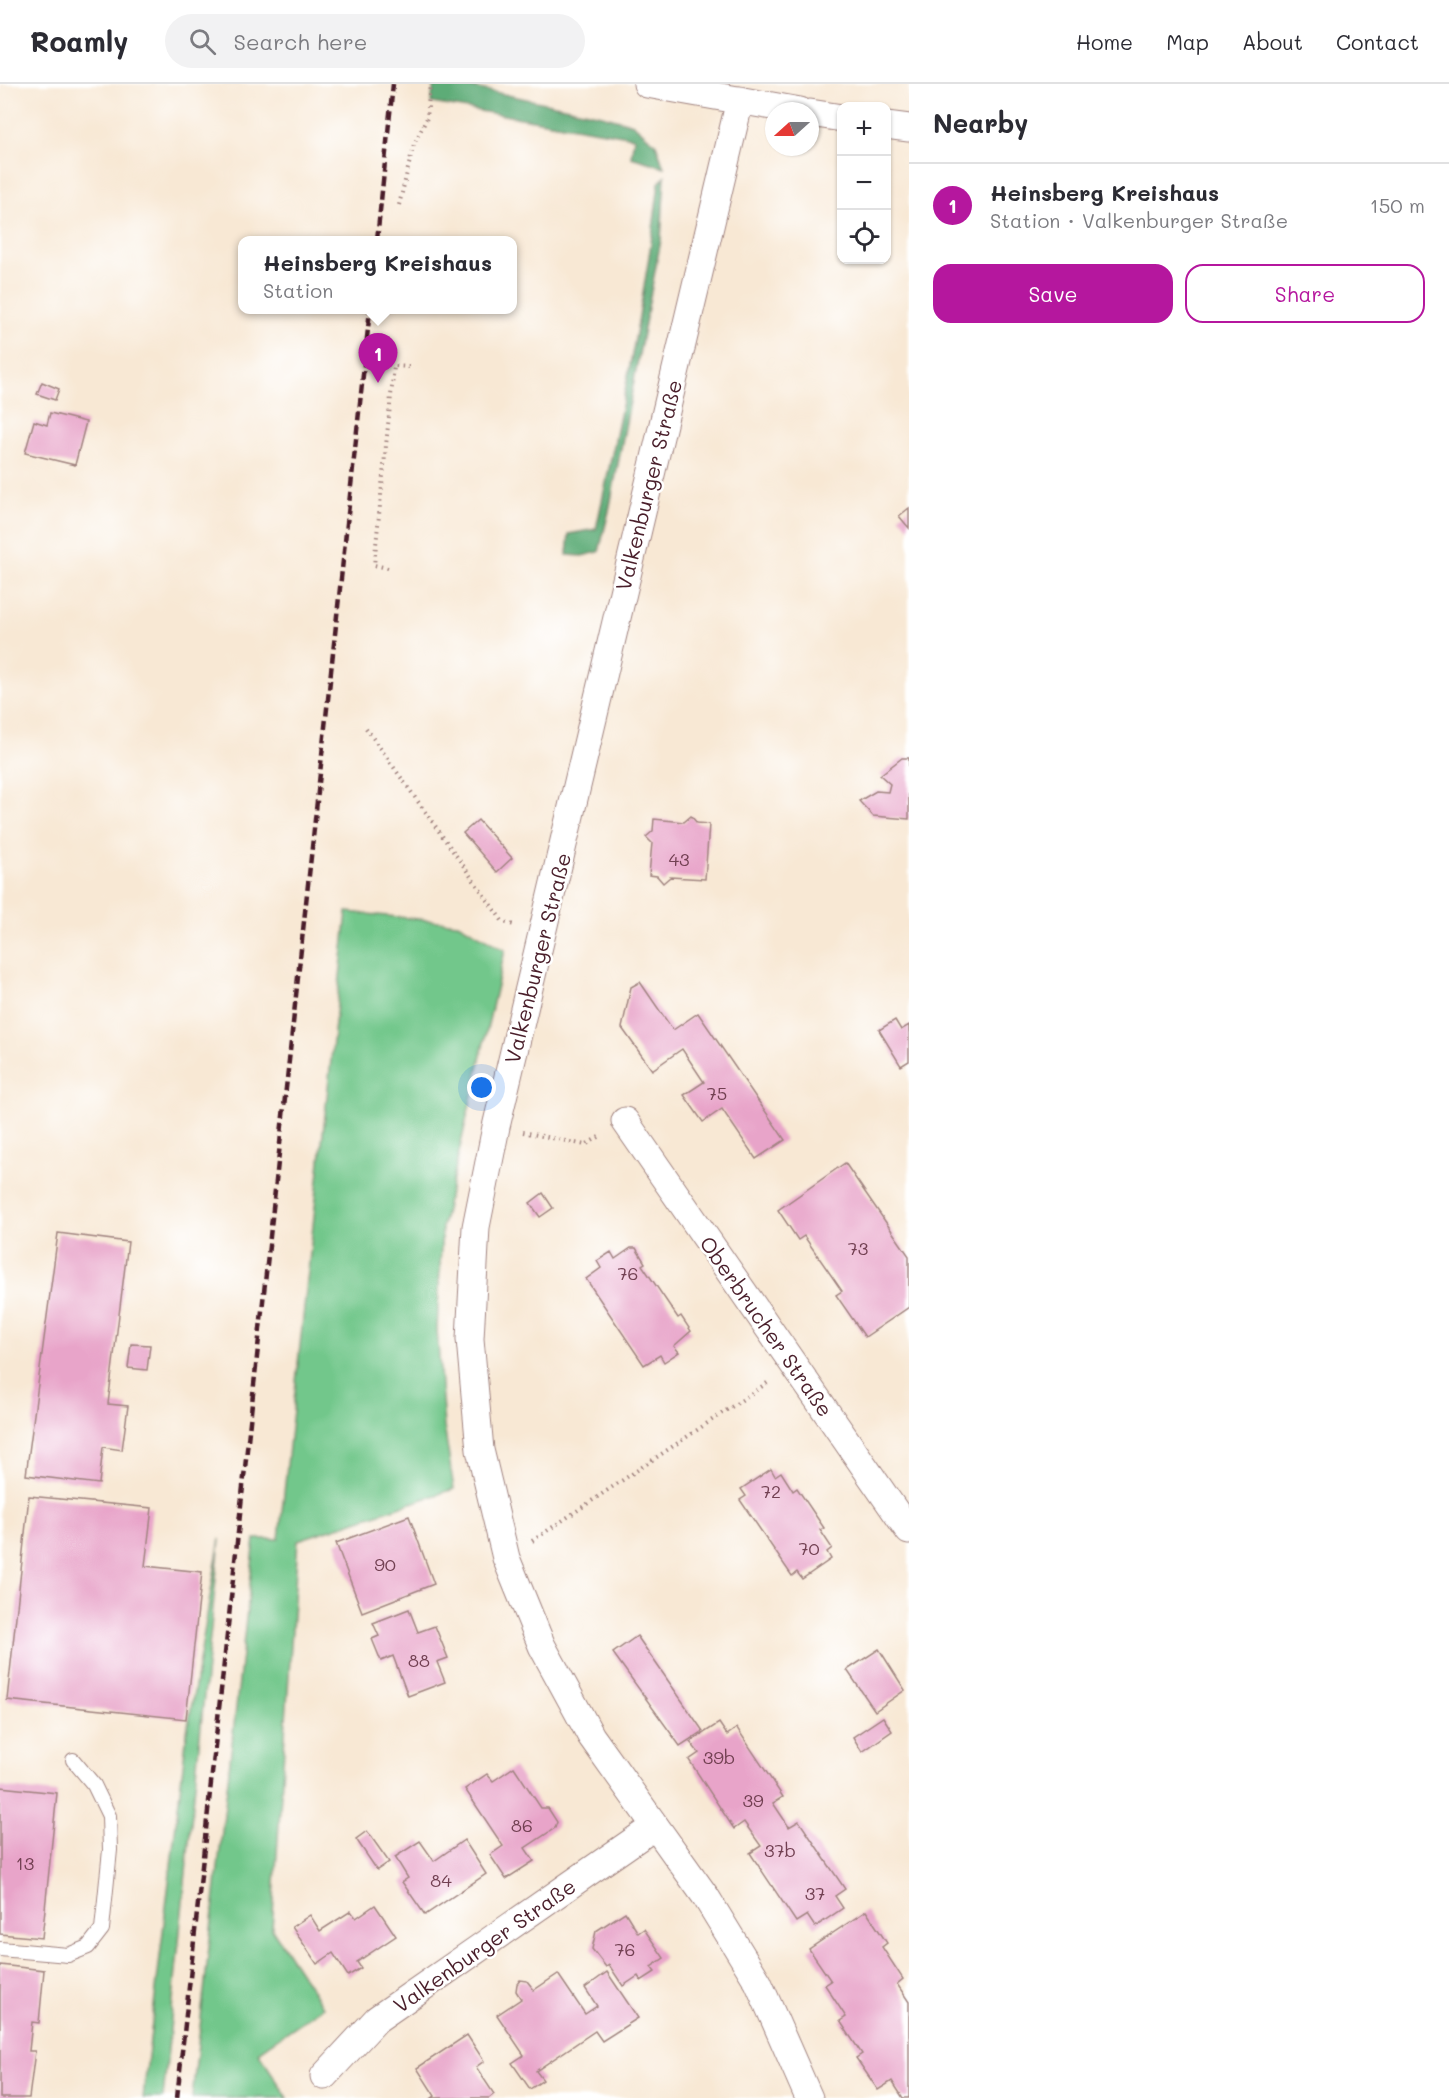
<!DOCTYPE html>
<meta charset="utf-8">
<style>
:root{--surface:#fff;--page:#f2f2f3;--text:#2b2b33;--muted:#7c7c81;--line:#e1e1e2;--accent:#b5179e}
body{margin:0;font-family:Mali,sans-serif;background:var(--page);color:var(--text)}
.controls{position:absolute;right:18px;top:18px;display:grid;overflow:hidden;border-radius:12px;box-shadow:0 2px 4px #0004}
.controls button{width:54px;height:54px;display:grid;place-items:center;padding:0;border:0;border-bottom:2px solid var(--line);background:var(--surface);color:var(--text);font:30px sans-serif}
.compass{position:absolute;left:765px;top:18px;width:54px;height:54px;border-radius:50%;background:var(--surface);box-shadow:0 2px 4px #0004;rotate:249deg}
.you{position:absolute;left:482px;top:1004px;width:21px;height:21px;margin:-15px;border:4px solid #fff;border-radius:50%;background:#1a73e8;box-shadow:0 0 0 9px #1a73e833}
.badge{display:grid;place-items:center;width:39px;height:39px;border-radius:50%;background:var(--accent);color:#fff;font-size:20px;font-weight:700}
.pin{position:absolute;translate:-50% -50px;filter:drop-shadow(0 2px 3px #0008)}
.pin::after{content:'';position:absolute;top:32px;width:21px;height:18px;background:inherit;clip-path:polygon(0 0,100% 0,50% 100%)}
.popup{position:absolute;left:238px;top:152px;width:279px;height:78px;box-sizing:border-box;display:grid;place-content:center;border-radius:12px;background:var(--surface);filter:drop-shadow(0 2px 4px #0005);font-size:20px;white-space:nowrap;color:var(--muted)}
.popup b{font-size:22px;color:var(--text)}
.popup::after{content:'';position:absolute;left:50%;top:100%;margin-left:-12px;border:12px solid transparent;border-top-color:var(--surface)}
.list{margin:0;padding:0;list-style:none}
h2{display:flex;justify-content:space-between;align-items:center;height:78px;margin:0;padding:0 24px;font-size:26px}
h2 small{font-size:20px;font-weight:400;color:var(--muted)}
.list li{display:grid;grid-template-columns:39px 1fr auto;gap:18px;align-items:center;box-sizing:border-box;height:84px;padding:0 24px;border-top:2px solid var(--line)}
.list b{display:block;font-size:22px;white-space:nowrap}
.list p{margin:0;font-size:20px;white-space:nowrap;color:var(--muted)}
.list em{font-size:20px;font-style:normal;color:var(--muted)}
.actions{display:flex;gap:12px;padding:18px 24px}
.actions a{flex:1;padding:14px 0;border:2px solid var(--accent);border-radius:18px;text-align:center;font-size:21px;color:var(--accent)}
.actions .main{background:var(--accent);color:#fff}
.icon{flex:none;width:33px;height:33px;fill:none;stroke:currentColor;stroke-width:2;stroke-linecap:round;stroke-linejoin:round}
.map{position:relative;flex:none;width:909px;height:2014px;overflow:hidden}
header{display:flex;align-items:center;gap:36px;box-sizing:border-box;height:84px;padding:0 30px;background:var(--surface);border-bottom:2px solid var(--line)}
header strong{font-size:28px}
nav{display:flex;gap:33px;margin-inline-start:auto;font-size:21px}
.search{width:420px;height:54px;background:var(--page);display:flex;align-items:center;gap:15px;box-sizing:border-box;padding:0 21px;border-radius:33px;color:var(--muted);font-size:22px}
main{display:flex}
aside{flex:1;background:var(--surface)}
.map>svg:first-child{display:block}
.green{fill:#72c78b;stroke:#5e735b;stroke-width:1.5}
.forest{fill:#5dac77;stroke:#546651;stroke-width:1.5}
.building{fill:#e8a4c9}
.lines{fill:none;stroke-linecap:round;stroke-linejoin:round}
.service-casing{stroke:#a18480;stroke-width:16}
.minor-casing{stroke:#a18480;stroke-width:29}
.path{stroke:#a18480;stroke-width:4;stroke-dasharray:1.5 4.5;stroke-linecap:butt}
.service{stroke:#fff;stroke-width:14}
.minor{stroke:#fff;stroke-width:27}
.rail{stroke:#4a1f2b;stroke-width:4.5;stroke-dasharray:9 4.5;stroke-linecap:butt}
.labels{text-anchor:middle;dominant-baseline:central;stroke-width:5;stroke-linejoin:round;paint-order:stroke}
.number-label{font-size:18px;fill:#724052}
.street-label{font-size:21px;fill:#4a1f2b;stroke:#fff}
</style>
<header>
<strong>Roamly</strong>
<div class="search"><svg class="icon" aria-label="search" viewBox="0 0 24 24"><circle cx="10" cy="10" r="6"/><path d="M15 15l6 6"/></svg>Search here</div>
<nav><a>Home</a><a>Map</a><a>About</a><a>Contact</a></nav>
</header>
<main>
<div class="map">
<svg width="909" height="2014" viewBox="0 0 909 2014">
<rect width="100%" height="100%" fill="#fff"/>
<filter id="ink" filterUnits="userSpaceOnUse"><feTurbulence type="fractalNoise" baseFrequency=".0167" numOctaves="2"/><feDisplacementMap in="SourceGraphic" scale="12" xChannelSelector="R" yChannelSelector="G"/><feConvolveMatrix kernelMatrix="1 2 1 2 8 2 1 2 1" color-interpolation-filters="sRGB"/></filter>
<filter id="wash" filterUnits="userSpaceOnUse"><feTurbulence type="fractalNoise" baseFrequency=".008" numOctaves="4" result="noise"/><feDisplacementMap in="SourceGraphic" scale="24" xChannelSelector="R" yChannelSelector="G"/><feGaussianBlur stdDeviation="1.35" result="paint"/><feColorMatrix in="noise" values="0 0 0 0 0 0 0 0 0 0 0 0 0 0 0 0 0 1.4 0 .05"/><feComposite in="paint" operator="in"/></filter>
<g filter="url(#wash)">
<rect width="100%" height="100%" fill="#f8e8d4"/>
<g class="green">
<polygon points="347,828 458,839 505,866 442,1143 437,1245 444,1342 454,1405 298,1456 272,1845 323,1923 258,1968 288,2014 192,2014 255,1455 279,1455"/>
<polygon points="220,1455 163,2014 143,2014 187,1648"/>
</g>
<g class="forest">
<polygon points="434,0 456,0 602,31 633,40 656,60 664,83 631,73 634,53 431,19"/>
<path d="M665,92L661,156L609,427L599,468L582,472L567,471L569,450L596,445C621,330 645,216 659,99Z"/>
</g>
<g id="blocks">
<g class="building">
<polygon points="42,298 59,305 55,316 37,310"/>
<polygon points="50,329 86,338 75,381 25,369 34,337 47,341"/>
<polygon points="909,424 909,444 899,432"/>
<polygon points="902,674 909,674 909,735 873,732 859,717 876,707 888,708 890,700 880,691"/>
<polygon points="691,732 697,739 709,740 705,795 670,793 663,799 657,792 649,791 652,759 646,753 653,747 654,735 684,738"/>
<polygon points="478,736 512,774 497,788 463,749"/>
<polygon points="640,898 673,946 698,929 785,1056 756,1075 722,1025 703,1038 684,1011 704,998 682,965 652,986 622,944 631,903"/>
<polygon points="895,936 901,946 909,941 909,977 901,982 879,946"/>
<polygon points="845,1079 909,1172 909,1223 865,1253 836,1211 842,1207 804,1152 798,1156 778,1126"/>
<polygon points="543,1109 553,1124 540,1133 530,1119"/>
<polygon points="58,1149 128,1158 108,1320 128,1322 122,1366 103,1363 99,1400 26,1391"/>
<polygon points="631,1164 636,1164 645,1179 642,1181 678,1234 681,1232 691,1247 674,1262 679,1268 664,1278 660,1271 644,1281 586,1195 601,1184 597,1177 611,1168 615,1175"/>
<polygon points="131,1260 150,1261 147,1286 128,1284"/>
<polygon points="771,1385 775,1392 781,1388 793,1407 797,1404 824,1444 820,1446 832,1464 827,1468 831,1475 802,1495 797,1488 792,1492 740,1416 746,1412 741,1405"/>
<polygon points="29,1412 152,1424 145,1482 202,1488 186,1635 7,1616"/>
<polygon points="409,1432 434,1500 362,1528 336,1459"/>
<polygon points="409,1525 418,1548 435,1542 448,1574 437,1578 445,1598 408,1612 393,1572 381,1577 372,1555 379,1552 373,1539"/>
<polygon points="637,1552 703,1647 680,1662 613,1569"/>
<polygon points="879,1565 905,1606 875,1627 847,1586"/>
<polygon points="883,1633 892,1647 862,1668 853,1653"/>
<polygon points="719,1639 727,1651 737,1644 783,1713 773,1719 789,1743 799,1737 845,1805 835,1812 843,1824 815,1843 807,1831 796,1838 750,1769 761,1762 744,1738 734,1745 689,1676 699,1669 690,1658"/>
<polygon points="514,1683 541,1724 548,1724 557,1738 555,1744 525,1764 534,1777 506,1795 490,1771 503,1762 465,1705 487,1690 493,1697"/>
<polygon points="0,1703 57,1709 42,1854 0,1850"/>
<polygon points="367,1747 389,1778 377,1786 356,1755"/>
<polygon points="464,1756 486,1790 425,1831 402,1798 408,1794 395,1773 420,1757 434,1777"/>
<polygon points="375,1821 396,1852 357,1878 361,1884 348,1892 333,1869 317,1880 292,1843 310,1831 320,1847 351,1827 356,1834"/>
<polygon points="866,1827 887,1859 882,1863 903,1895 897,1900 909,1918 909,2014 903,2014 892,1997 878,2006 856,1974 862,1970 840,1937 846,1933 825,1901 831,1897 809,1865"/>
<polygon points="625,1828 638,1849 644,1845 664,1874 651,1883 655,1888 641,1897 638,1892 623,1902 609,1881 606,1883 592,1865 596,1847"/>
<polygon points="0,1881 44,1886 39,1939 32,1938 29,1967 35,1967 29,2014 0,2014"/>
<polygon points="607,1888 638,1934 602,1957 595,1947 536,1987 543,1996 530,2005 512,1979 524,1971 497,1931 521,1915 516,1907 517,1900 520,1896 527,1897 534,1906 558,1890 585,1930 597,1922 585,1904"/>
<polygon points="467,1951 484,1977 476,1983 494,2010 489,2014 432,2014 435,2012 417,1984"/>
</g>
</g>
</g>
<g filter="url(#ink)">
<use href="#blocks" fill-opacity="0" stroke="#a18480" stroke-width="1.5"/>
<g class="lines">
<g class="service-casing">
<polyline id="service" points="0,1865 68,1871 88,1863 102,1845 110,1766 109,1732 94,1701 73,1676"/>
</g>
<g class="minor-casing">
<g id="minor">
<polyline points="647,0 800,27"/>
<polyline points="740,16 496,1043 476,1143 470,1255 480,1366 506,1474 542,1562 591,1652 706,1813 758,1898 809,2014"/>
<polyline points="810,29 842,34"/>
<polyline points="886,41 909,44"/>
<polyline points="625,1037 909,1447"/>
<polyline points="324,1992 377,1935 655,1742"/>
</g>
</g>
<g class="path">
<polyline points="399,121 414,60 427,34 430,0"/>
<polyline points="388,484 374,481 394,282 409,283"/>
<polyline points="366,644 503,838 514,841"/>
<polyline points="523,1048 585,1061 599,1053"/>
<polyline points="532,1457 770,1297"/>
</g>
<use href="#service" class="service"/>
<use href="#minor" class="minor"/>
<g class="rail">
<polyline points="377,156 393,0"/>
<polyline points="177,2014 370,226"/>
</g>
</g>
</g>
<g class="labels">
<g class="number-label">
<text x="679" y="775">43</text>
<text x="717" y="1009">75</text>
<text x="858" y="1164">73</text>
<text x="628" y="1189">76</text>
<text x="771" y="1407">72</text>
<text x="809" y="1464">70</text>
<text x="385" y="1480">90</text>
<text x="419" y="1576">88</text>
<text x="719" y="1673">39b</text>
<text x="753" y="1716">39</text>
<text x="522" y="1741">86</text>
<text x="780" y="1766">37b</text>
<text x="25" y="1779">13</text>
<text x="441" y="1796">84</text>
<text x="815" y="1809">37</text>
<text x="625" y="1865">76</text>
</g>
<g class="street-label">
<text transform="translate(648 401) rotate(-76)">Valkenburger Straße</text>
<text transform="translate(537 874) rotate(-76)">Valkenburger Straße</text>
<text transform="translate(767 1242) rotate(55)">Oberbrucher Straße</text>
<text transform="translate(484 1861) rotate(-35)">Valkenburger Straße</text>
</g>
</g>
</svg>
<div class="controls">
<button>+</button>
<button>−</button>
<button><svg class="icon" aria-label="locate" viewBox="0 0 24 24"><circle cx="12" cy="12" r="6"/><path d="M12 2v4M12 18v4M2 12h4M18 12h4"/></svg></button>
</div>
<svg class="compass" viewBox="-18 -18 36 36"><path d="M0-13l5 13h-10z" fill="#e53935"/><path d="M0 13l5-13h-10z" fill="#7c7c81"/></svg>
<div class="you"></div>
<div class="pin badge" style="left:378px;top:299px">1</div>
<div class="popup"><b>Heinsberg Kreishaus</b>Station</div>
</div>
<aside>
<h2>Nearby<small></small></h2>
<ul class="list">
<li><span class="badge">1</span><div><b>Heinsberg Kreishaus</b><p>Station · Valkenburger Straße</p></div><em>150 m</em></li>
</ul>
<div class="actions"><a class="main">Save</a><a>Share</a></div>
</aside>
</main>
